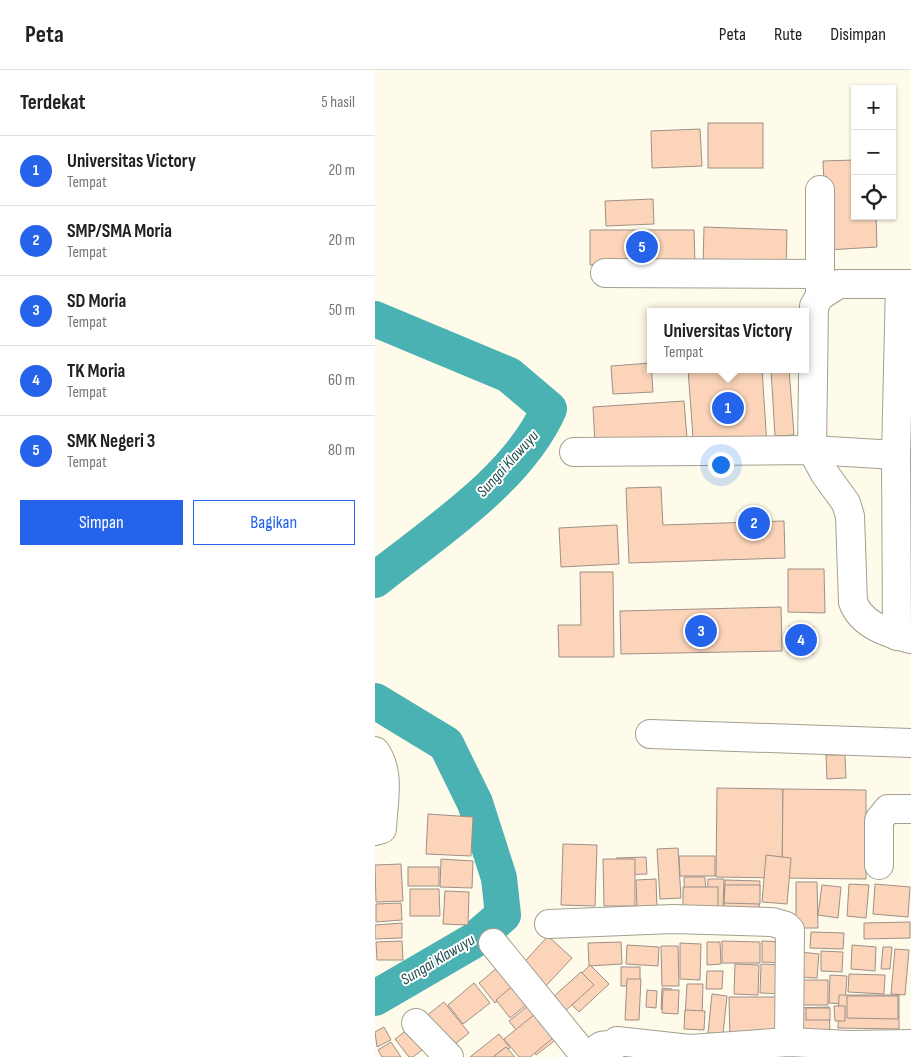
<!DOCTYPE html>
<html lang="id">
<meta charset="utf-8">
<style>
:root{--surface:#fff;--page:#f6f6f6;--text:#202124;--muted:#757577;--line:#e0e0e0;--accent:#2563eb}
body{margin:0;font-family:"Sofia Sans Condensed",sans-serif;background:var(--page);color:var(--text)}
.controls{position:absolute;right:15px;top:15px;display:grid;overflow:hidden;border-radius:0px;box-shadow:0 1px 4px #0004}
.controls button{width:45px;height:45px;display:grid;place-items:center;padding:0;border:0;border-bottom:1px solid var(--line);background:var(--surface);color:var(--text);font:25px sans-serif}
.you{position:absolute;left:345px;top:394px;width:18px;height:18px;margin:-12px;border:4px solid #fff;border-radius:50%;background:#1a73e8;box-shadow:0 0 0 8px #1a73e833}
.badge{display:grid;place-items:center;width:32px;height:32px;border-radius:50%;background:var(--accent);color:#fff;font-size:16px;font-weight:700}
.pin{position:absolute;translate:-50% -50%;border:2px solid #fff;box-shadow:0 1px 5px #0006}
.popup{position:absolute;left:272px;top:238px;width:162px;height:65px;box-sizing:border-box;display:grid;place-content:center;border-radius:0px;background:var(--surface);filter:drop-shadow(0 1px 4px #0005);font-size:16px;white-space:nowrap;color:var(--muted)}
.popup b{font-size:19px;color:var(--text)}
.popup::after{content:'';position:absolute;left:50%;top:100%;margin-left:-10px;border:10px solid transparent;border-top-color:var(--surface)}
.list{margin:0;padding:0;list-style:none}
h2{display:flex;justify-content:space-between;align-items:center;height:65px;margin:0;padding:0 20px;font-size:21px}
h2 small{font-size:16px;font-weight:400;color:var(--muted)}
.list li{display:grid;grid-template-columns:32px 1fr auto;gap:15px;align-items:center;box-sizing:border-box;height:70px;padding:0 20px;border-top:1px solid var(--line)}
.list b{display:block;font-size:19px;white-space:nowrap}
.list p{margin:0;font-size:16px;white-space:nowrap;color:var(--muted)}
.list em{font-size:16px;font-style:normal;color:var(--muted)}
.actions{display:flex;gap:10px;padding:15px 20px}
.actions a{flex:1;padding:11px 0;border:1px solid var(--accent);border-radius:0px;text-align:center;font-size:18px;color:var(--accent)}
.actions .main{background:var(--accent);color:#fff}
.icon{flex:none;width:28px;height:28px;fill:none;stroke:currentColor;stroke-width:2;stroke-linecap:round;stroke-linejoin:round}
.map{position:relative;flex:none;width:536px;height:987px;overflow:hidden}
header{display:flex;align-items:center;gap:30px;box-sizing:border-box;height:70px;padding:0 25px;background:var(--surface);border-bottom:1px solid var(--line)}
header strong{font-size:24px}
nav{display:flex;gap:28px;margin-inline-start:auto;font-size:18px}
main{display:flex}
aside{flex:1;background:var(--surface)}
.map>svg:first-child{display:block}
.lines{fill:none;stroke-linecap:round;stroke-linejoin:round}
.river{stroke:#4ab2b2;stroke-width:36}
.building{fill:#fbd4b9;stroke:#9e9087}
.minor-casing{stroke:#a3a091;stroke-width:30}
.minor{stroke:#fff;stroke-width:28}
.labels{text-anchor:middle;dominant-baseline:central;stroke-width:4;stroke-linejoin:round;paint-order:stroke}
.water-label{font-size:16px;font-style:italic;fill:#204e4e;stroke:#fff}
</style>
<header>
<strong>Peta</strong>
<nav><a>Peta</a><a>Rute</a><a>Disimpan</a></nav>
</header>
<main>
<aside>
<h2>Terdekat<small>5 hasil</small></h2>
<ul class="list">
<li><span class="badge">1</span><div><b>Universitas Victory</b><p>Tempat</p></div><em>20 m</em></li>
<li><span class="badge">2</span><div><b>SMP/SMA Moria</b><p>Tempat</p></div><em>20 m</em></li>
<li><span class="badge">3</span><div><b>SD Moria</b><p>Tempat</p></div><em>50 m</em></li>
<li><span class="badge">4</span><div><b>TK Moria</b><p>Tempat</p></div><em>60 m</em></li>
<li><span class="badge">5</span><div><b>SMK Negeri 3</b><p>Tempat</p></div><em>80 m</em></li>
</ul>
<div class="actions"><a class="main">Simpan</a><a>Bagikan</a></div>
</aside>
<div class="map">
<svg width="536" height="987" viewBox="0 0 536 987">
<rect width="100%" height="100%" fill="#fffbeb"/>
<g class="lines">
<g class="river">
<path d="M0,249L134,305L174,339C142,410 60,462 0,510"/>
<polyline points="0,631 71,674 100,733 124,808 128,845 98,871 0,928"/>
</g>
</g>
<g class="building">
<rect x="333" y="53" width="55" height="45"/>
<polygon points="325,59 327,96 277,98 276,61"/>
<polygon points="480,90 480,146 501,146 502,177 452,180 448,91"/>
<polygon points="278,129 279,154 231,156 230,131"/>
<polygon points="329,157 412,160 411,199 328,196"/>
<polygon points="215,160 319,160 320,195 215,195"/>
<polygon points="276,293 278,322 238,324 236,296"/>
<polygon points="313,299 387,299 392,376 319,381"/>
<polygon points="414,299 419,365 400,366 396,300"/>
<polygon points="309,331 312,368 220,374 218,337"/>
<polygon points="286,417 288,455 409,451 410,488 254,493 251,418"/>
<polygon points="242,455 244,494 186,497 184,458"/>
<polygon points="413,499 449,499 450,543 413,542"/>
<polygon points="205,502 238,502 239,587 184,587 183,555 206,555"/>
<polygon points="406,537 407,581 246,584 245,541"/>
<polygon points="414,556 439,557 438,584 413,583"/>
<polygon points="451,685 470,685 471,708 452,709"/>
<polygon points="342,718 408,719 407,808 341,807"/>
<polygon points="408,719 491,720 491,809 407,808"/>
<polygon points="53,744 98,747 96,786 51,784"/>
<polygon points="188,774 222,775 220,836 186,835"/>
<polygon points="303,778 306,828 285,829 282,779"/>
<polygon points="391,785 416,788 412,834 387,832"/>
<polygon points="304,786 340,786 340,806 305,806"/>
<polygon points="271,787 272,804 241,805 241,788"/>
<polygon points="66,789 98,791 97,818 65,817"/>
<polygon points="228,789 260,789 260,836 229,836"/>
<polygon points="26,794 28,831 1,832 0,795"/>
<rect x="33" y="797" width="31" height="19"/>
<polygon points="309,807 330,807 332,837 310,837"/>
<polygon points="281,809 282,839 262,839 261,810"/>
<polygon points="333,809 349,809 348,837 332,837"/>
<polygon points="350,810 385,811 384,841 349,840"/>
<polygon points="421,812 442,812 443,858 421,858"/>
<polygon points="474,814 494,815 491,848 472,846"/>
<polygon points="500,814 535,817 533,847 498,844"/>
<polygon points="350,815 385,815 385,834 349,833"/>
<polygon points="447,815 466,817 463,848 443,845"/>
<rect x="308" y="817" width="35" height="21"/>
<polygon points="35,819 64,819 65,846 35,846"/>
<polygon points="70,821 94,822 93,855 68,854"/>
<polygon points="26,833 27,850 1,852 1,834"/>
<polygon points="535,852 535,868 489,869 489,853"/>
<polygon points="27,853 27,868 0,869 0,855"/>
<polygon points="436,862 469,863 468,879 435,878"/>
<polygon points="173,866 197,888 167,920 143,899"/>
<polygon points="27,871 28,890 2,890 1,872"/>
<polygon points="347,871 385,872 385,893 347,893"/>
<polygon points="387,871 410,872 410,893 387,892"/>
<polygon points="246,872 247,894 214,896 213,873"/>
<polygon points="332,872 345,872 346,894 332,895"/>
<polygon points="305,873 326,874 325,910 305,909"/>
<polygon points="252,875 284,877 283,896 251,894"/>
<polygon points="477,875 501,877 500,901 476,899"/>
<polygon points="286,876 303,876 304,916 287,916"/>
<polygon points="508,877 517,877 515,899 506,899"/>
<polygon points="520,879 534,880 530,925 516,924"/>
<polygon points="446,881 468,882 467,902 446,901"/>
<polygon points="425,882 444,884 442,908 424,907"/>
<polygon points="128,893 145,913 120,933 104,913"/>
<polygon points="360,894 384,895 383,925 359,924"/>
<polygon points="386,894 410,895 409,924 385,923"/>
<polygon points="215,895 234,914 204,942 186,924"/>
<rect x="246" y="897" width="19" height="19"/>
<polygon points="332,901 348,901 347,919 331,919"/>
<polygon points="206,902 219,915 189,942 177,928"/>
<polygon points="474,904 510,905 509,924 473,922"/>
<polygon points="455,905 472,906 470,934 454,933"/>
<polygon points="252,909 266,909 264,950 250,950"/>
<polygon points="423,910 453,910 453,935 424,935"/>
<polygon points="99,913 115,933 88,954 73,935"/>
<polygon points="141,913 156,931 135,948 121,930"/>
<polygon points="312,914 328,914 327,946 310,946"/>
<polygon points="287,918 297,919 296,940 286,939"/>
<polygon points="272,920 282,921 281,938 271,937"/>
<polygon points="288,920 304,920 303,944 287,943"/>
<polygon points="337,924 352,926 348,964 333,963"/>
<polygon points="464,925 524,925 524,959 463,958"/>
<polygon points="472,926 523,926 523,949 472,948"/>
<polygon points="354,927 405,927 405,968 355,969"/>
<polygon points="159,931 187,965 161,985 134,951"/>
<polygon points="69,932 94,963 76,977 50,947"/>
<polygon points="459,936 470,936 470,951 460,951"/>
<polygon points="454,937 455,963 418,965 417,938"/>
<rect x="431" y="938" width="24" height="12"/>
<polygon points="165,940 184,963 155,987 144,987 129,969"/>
<polygon points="310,940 330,941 329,960 309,959"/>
<polygon points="9,957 16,970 2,977 0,962"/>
<polygon points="36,957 51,977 38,987 34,987 20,969"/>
<polygon points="124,964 135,978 124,987 95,987"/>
<polygon points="16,972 26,987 7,987 3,980"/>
<polygon points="131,977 134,980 126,987 118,987"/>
<polygon points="131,977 140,987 118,987"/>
</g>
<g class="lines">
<g class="minor-casing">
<g id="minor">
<polyline points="445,120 445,222"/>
<polyline points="230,203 445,204"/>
<path d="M536,214H464L445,226L439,236L437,380L450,404L471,433L475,446L478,532C486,555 514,564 536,569"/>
<polyline points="199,382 437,380 521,385"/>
<polyline points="522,566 521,385 525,214"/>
<polyline points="275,664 536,673"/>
<path d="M0,681C16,702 8,733 7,759L0,761"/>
<polyline points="504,795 504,750 513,739 536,739"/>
<polyline points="174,854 298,849 397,852 411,856 415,860 414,972"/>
<polyline points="118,873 211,987"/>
<polyline points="41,953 74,987"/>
<polyline points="211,987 226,976 242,974 242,971 315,979 414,972 474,975 536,974"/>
</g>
</g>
<use href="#minor" class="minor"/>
</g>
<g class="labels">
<g class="water-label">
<text transform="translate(133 394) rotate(-48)">Sungai Klawuyu</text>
<text transform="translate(63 890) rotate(-31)">Sungai Klawuyu</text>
</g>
</g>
</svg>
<div class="controls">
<button>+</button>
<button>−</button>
<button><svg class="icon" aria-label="locate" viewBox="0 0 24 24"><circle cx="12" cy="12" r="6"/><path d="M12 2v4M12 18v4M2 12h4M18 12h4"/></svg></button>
</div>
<div class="you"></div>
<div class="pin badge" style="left:353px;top:338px">1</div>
<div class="popup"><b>Universitas Victory</b>Tempat</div>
<div class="pin badge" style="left:379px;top:453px">2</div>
<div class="pin badge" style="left:326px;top:561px">3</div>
<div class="pin badge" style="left:426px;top:570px">4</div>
<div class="pin badge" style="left:267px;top:177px">5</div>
</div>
</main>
